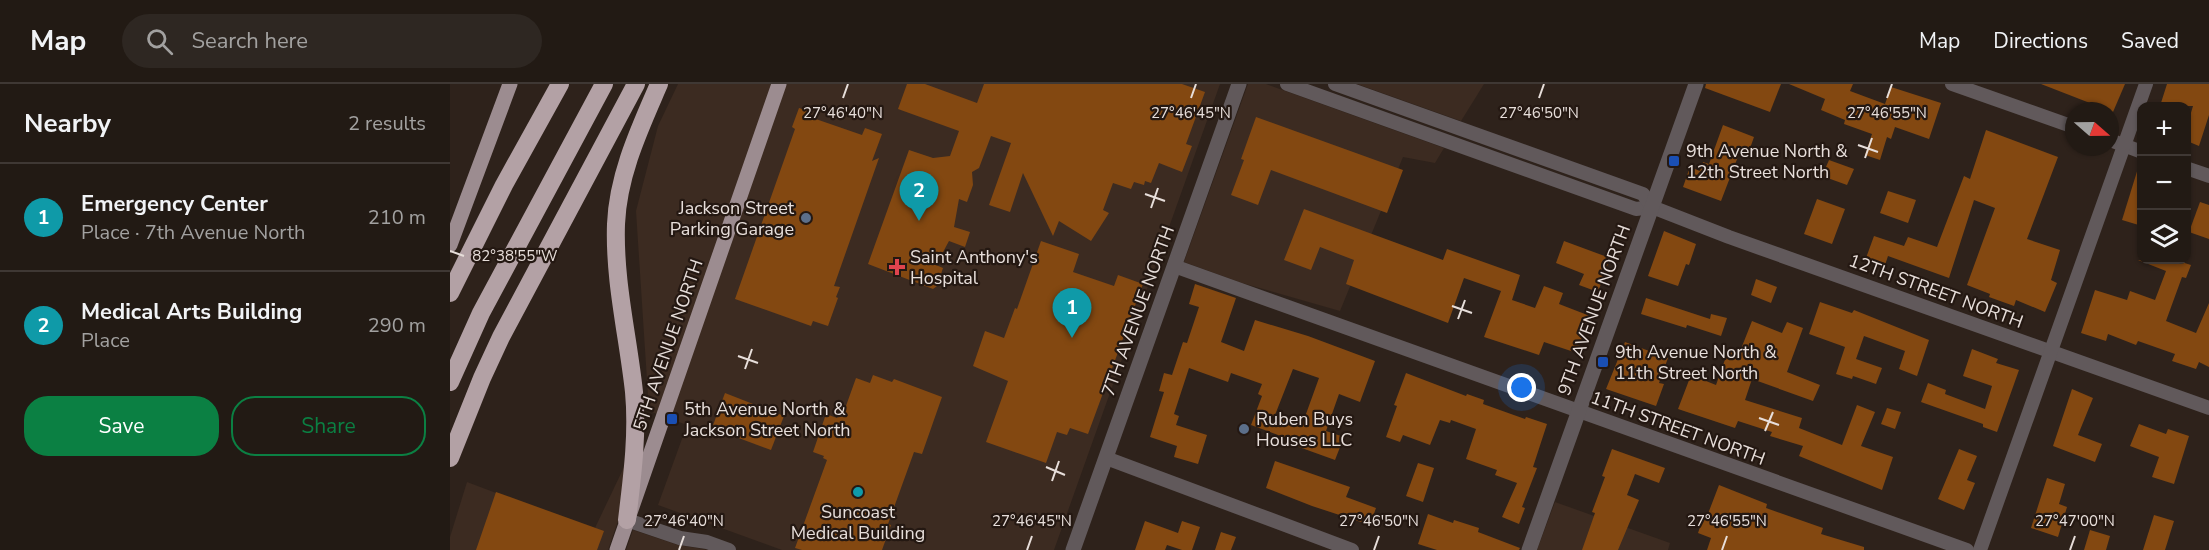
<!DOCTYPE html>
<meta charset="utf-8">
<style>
:root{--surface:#221a14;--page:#2e2722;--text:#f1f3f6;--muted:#a2a1a0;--line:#3f3834;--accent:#0b8043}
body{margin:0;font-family:"Nunito Sans",sans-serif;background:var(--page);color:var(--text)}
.controls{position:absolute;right:18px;top:18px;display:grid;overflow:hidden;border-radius:12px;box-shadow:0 2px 4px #0004}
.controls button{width:54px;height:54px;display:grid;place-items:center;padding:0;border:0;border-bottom:2px solid var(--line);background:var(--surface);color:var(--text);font:30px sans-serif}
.compass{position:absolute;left:1615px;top:18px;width:54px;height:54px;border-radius:50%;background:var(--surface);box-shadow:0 2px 4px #0004;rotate:110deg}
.you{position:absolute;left:1072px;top:304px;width:21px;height:21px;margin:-15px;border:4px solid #fff;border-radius:50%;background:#1a73e8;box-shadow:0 0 0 9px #1a73e833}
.badge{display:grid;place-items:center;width:39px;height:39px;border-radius:50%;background:var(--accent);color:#fff;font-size:20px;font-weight:700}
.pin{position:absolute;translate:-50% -50px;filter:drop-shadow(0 2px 3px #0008)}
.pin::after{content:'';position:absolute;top:32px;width:21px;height:18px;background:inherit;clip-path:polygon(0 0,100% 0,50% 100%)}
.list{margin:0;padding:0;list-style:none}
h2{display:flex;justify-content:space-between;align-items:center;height:78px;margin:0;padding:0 24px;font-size:26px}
h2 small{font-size:20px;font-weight:400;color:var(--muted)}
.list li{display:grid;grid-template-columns:39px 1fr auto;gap:18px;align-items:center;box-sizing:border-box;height:108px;padding:0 24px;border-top:2px solid var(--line)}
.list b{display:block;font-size:22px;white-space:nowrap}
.list p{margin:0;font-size:20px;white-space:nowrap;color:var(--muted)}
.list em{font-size:20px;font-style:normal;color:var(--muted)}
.actions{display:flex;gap:12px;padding:18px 24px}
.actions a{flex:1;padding:14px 0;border:2px solid var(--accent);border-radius:24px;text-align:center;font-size:21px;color:var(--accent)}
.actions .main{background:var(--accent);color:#fff}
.icon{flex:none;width:33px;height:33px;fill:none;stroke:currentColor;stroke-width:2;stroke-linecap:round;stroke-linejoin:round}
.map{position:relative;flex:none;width:1759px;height:466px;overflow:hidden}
header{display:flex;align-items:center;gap:36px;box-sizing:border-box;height:84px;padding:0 30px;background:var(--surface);border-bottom:2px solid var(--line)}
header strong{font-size:28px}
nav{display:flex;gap:33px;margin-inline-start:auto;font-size:21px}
.search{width:420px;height:54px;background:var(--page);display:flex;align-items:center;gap:15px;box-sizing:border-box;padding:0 21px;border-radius:33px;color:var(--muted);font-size:22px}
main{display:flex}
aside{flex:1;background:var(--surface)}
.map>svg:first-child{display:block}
.built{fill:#3c2b21}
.building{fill:#834811;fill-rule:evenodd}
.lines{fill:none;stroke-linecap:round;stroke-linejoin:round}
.minor{stroke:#61595b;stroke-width:14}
.tertiary{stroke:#61595b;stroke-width:15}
.primary{stroke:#9c8c90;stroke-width:15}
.motorway{stroke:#b3a1a5;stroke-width:18}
.ticks{fill:none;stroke:#e7deda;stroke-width:2}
.transit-dot{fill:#1a4fb4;stroke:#241812;stroke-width:2}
.service-dot{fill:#5c6f8a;stroke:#241812;stroke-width:2}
.health-dot{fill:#e0444e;stroke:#241812;stroke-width:2}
.culture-dot{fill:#0f9aa8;stroke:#241812;stroke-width:2}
.labels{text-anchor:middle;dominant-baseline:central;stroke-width:4.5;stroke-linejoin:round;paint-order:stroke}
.poi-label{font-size:18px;fill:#e7deda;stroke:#241812;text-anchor:start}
.street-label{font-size:18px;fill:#e7deda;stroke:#241812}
.ticks-label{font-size:15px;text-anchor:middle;fill:#e7deda;stroke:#241812;stroke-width:4.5;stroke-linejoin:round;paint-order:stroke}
</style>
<header>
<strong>Map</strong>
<div class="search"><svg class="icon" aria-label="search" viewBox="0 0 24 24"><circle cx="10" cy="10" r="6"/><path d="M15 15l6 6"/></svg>Search here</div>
<nav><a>Map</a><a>Directions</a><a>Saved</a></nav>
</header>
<main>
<aside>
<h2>Nearby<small>2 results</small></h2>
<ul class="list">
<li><span class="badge" style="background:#0f9aa8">1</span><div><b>Emergency Center</b><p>Place · 7th Avenue North</p></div><em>210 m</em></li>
<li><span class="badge" style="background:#0f9aa8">2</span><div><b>Medical Arts Building</b><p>Place</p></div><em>290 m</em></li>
</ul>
<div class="actions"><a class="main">Save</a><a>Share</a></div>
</aside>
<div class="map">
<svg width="1759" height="466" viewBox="0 0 1759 466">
<rect width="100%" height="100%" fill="#2e221b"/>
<g class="built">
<polygon points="228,0 770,0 604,466 332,466 208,421 237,341 199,327 186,127 208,42"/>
<polygon points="798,0 816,0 994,64 985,79 953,73 890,227 792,199 734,178"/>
<polygon points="907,0 1034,0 1011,37"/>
<polygon points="175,381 169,434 158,466 0,466 0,453 17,398 144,446"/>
<polygon points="1105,418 1220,459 1218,466 1087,466"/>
<polygon points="183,446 228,461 258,466 176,466"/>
</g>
<g class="building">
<polygon points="457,0 475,0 527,19 534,0 732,0 755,8 736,60 742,62 732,88 709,79 701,99 695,97 694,101 684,98 681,105 663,99 653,126 659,129 641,157 609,137 603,152 573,89 560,128 539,121 561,59 541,52 529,84 522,88 523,101 517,118 509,115 504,143 520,148 515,163 499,157 486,181 493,184 487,202 483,205 418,180 459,66 483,74 500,72 509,47 448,25"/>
<polygon points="1256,0 1331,0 1320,28 1255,4"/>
<polygon points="1339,0 1403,0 1400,7 1435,20 1441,3 1491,19 1479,55 1445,43 1441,55 1437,53 1430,76 1415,71 1422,50 1394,40 1395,36 1371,26 1375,15"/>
<polygon points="1591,0 1675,0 1663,28"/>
<polygon points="1717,0 1759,0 1759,31 1749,62 1737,57 1737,42 1743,22 1710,22"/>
<polygon points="349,24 362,28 360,33 412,51 415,44 432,50 422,77 429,74 384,202 390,203 386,213 388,214 378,242 363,237 361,242 285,215 345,45 342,43"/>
<polygon points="806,33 953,86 937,129 821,86 808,121 781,111 794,76 791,75"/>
<polygon points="1273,41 1304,53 1297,73 1289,70 1271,117 1233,103 1240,83 1250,87 1253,78 1259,80"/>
<polygon points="1536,46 1608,73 1577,155 1610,166 1601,196 1607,199 1595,228 1566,216 1564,222 1539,213 1540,210 1517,201 1545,124 1524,116 1499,194 1438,172 1435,181 1416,174 1424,152 1454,162 1458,153 1487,163 1514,92 1520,95"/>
<polygon points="1379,76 1404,85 1397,101 1372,92"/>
<polygon points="1689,81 1692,82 1692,142 1672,136"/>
<polygon points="1438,107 1466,116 1458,139 1430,129"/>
<polygon points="1367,115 1395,125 1382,160 1354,150"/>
<polygon points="1750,118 1759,121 1759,155 1739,148"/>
<polygon points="854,125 993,176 997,165 1070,191 1062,216 1085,224 1094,202 1113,209 1109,220 1140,232 1127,269 1094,258 1089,271 1034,253 1051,207 1014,194 998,239 896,200 904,176 870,163 861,186 834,176"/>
<polygon points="1214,147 1246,160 1239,181 1236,180 1228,202 1198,192"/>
<polygon points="591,157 629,170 623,188 664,202 668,191 693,200 638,350 620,344 617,351 607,348 596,379 536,358 558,297 523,282 535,247 554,254 565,224 567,225"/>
<polygon points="1114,157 1160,174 1148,208 1129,201 1134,190 1106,179"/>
<polygon points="1688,176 1725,176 1741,181 1736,194 1732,193 1716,237 1746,249 1759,219 1759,283 1749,278 1746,285 1722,277 1725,270 1688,257 1686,261 1658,250 1656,257 1631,249 1645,206 1677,216 1680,207 1705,216 1716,187"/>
<polygon points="1306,195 1327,203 1321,219 1301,211"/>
<path d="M745,200L786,214L771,258L794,267L805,236L858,252L925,277L910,318L889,310L876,347L894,353L885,376L835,358L836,354L801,341L812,312L808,310L812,300L781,289L778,298L739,284L724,330L729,332L726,341L757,351L748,380L724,373L727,362L700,353L714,308L709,307L714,289L722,291L733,258L737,259L749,223L739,220ZM843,285L869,294L852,341L825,331Z"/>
<polygon points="1196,214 1260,235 1261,230 1277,234 1271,252 1237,241 1236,244 1191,230"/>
<polygon points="1370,218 1402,229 1404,226 1479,256 1467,292 1449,285 1455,267 1414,252 1406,275 1432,284 1426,300 1403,292 1402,295 1386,290 1395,263 1359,250"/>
<polygon points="1302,237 1332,249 1337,238 1353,244 1337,288 1370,301 1363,317 1302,295 1295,316 1352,334 1349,344 1392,361 1407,321 1425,328 1411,362 1443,373 1432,406 1349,372 1353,362 1320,352 1322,348 1288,337 1285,344 1228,325 1241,291 1266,301 1278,267 1289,270"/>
<polygon points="1175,258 1218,274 1209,299 1214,300 1206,322 1156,305"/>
<polygon points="1522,265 1548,275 1546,279 1569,286 1547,348 1533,343 1533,340 1471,318 1478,299 1496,306 1495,310 1535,325 1542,302 1513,292"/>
<polygon points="956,289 1016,312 1017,310 1034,316 1033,320 1075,335 1076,333 1097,340 1083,383 1087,384 1072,423 1075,424 1069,440 1052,433 1067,399 1045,391 1047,386 1016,375 1026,345 1001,336 1000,339 990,336 980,361 953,351 950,358 936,353 947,322 944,321"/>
<polygon points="423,291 442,298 444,295 492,313 472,370 464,368 438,440 441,441 432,466 352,466 345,464 377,376 373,374 374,372 363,368 376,330 387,334 388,332 392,333 406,294 420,299"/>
<polygon points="1622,305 1643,314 1628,351 1652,360 1645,378 1603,362"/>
<polygon points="275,309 334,332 321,366 262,344"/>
<polygon points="1437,324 1451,328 1445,345 1431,340"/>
<polygon points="1689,340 1716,350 1718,345 1739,352 1724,400 1702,393 1709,373 1680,362"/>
<polygon points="1162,365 1215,384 1209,399 1185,390 1177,411 1189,416 1168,466 1132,466 1145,429 1142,428 1155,393 1152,392"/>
<polygon points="1509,365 1527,372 1517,396 1525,399 1514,426 1488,415"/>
<polygon points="825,377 900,403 896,413 926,424 920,441 862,422 816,404"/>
<polygon points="968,379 984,384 973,418 956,412"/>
<polygon points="1597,394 1615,400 1609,420 1617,423 1608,453 1581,444"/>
<polygon points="1269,401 1317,420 1316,424 1373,444 1371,450 1414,463 1414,466 1257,466 1261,454 1248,449 1253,434 1256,435"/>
<polygon points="46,408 154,447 147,466 26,466"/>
<polygon points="978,430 1003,439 1004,436 1029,444 1028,448 1070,464 1069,466 987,466 968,460"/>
<polygon points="1704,431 1724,437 1715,466 1693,466"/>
<polygon points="695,437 728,449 732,437 750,443 742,466 732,466 717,461 715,466 685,466"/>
<polygon points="1640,446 1660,452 1656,466 1634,466"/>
<polygon points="771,448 786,453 781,466 765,466"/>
</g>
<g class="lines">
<g class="minor">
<polyline points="837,0 1186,125 1202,123 1279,153 1759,324"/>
<polyline points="885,0 1193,110 1202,123"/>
<polyline points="1502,0 1624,43"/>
<polyline points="1660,56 1692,68"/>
<polyline points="1736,84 1759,92"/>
<polyline points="724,182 1517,466"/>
<polyline points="656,374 902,466"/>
<polyline points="177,436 230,454 257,458 279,466"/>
<polyline points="1530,466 1696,0"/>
</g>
<g class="tertiary">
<polyline points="623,466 789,0"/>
<polyline points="1079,466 1246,0"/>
</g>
<g class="primary">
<polyline points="0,161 60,0"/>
<polyline points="167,466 329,0"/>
</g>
<g class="motorway">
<polyline points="0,209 54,101 110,0"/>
<polyline points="0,298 31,229 154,0"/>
<polyline points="0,374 32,294 51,253 186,0"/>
<path d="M177,436C182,394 188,351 184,308C178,252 164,197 166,140C168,90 190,44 209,0"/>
</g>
</g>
<path class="ticks" d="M393,14L398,0M741,14L746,0M1089,14L1094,0M1437,14L1442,0M1408,61L1428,68M1415,74L1422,54M695,110L715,117M701,124L708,104M0,167L14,172M1002,222L1022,229M1008,235L1015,216M288,272L308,279M295,285L302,265M1309,334L1329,341M1315,347L1323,328M596,383L615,391M602,397L609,377M229,466L234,452M577,466L582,452M924,466L929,452M1272,466L1277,452M1620,466L1625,452"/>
<g class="transit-dot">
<rect x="1218" y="71" width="12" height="12" rx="3"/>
<rect x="1147" y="272" width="12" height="12" rx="3"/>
<rect x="216" y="329" width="12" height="12" rx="3"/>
</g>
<g class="service-dot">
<circle cx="356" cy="134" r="6"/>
<circle cx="794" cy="345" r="6"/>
</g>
<path class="health-dot" d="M444 174h6v6h6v6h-6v6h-6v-6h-6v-6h6z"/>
<circle class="culture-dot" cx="408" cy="408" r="6"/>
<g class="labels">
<g class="poi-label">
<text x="1236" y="67">9th Avenue North &amp;<tspan x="1236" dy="21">12th Street North</tspan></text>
<text x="344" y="124" text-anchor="end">Jackson Street<tspan x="344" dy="21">Parking Garage</tspan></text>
<text x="460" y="173">Saint Anthony's<tspan x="460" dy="21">Hospital</tspan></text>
<text x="1165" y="268">9th Avenue North &amp;<tspan x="1165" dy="21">11th Street North</tspan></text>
<text x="234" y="325">5th Avenue North &amp;<tspan x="234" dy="21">Jackson Street North</tspan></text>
<text x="806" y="335">Ruben Buys<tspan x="806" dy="21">Houses LLC</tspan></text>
<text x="408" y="428" text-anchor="middle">Suncoast<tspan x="408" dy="21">Medical Building</tspan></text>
</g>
<g class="street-label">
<text transform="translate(1486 207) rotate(20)">12TH STREET NORTH</text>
<text transform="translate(1144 226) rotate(-70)">9TH AVENUE NORTH</text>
<text transform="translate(688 227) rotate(-70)">7TH AVENUE NORTH</text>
<text transform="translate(218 261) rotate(-71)">5TH AVENUE NORTH</text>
<text transform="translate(1228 344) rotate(20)">11TH STREET NORTH</text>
</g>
</g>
<g class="ticks-label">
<text x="393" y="34">27°46'40"N</text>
<text x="741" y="34">27°46'45"N</text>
<text x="1089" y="34">27°46'50"N</text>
<text x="1437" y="34">27°46'55"N</text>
<text x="65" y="177">82°38'55"W</text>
<text x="234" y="442">27°46'40"N</text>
<text x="582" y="442">27°46'45"N</text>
<text x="929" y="442">27°46'50"N</text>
<text x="1277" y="442">27°46'55"N</text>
<text x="1625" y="442">27°47'00"N</text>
</g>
</svg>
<div class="controls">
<button>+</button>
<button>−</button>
<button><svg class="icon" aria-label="layers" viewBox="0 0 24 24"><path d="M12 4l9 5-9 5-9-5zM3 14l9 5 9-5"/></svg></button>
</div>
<svg class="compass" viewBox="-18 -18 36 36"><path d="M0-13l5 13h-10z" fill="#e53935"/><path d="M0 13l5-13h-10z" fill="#a2a1a0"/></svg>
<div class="you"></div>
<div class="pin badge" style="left:622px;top:254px;background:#0f9aa8">1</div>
<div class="pin badge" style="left:469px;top:137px;background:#0f9aa8">2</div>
</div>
</main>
